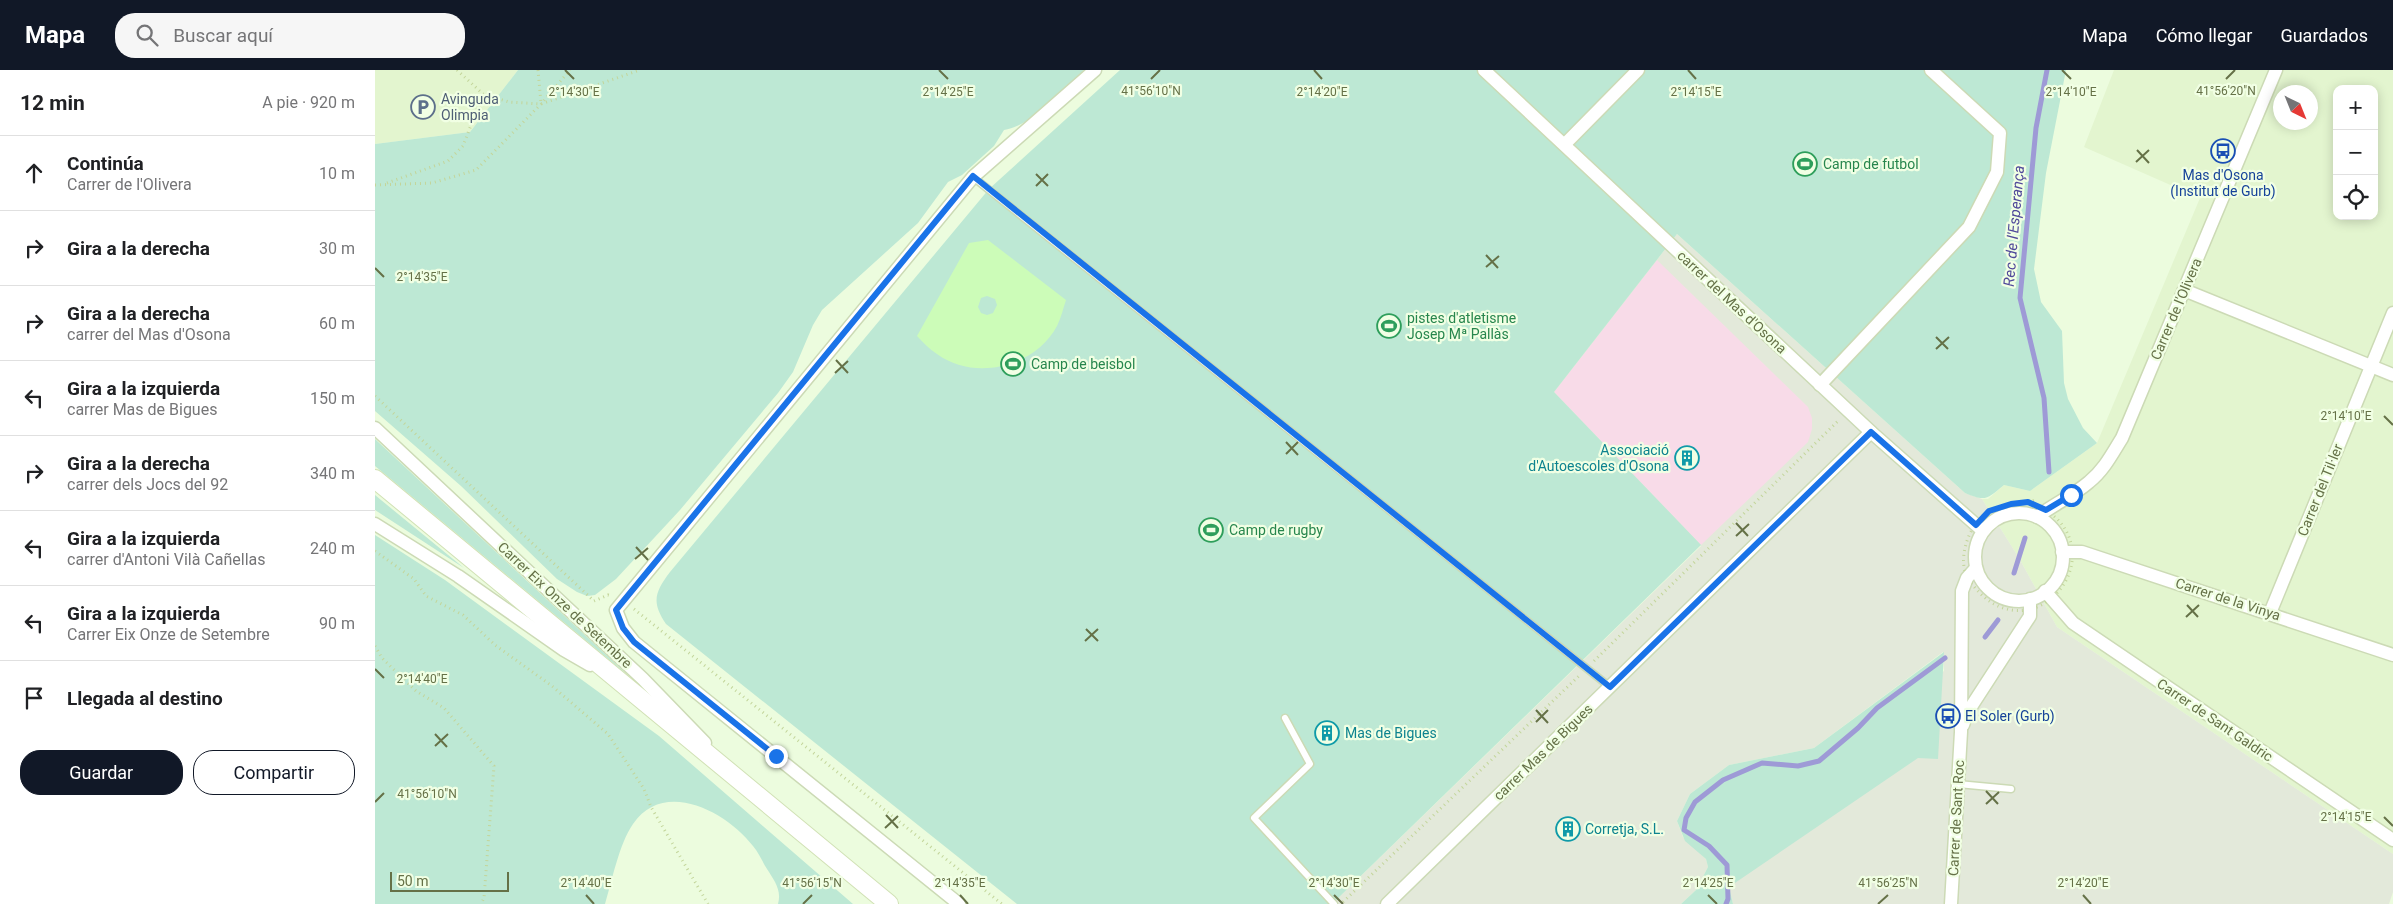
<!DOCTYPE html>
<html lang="es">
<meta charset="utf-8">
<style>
:root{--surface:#fff;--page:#f6f6f6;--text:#202124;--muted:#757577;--line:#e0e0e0;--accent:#111827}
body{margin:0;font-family:Roboto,sans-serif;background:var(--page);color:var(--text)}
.controls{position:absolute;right:15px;top:15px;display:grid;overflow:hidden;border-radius:10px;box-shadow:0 2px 12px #0003}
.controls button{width:45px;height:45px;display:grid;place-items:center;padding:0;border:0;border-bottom:1px solid var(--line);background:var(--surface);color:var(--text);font:25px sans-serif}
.compass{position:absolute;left:1898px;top:15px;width:45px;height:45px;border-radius:50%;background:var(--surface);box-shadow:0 2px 12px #0003;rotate:137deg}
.scale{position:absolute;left:15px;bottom:12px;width:119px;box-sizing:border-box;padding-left:5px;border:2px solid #657147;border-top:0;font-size:14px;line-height:18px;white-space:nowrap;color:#657147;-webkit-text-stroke:4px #f1ffe4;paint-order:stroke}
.stop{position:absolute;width:15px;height:15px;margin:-11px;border:4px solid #1a73e8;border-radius:50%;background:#fff}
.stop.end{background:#1a73e8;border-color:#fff;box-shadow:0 1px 5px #0008}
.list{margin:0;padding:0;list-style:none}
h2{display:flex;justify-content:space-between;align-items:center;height:65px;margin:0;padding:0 20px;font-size:21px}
h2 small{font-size:16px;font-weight:400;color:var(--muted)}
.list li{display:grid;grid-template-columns:32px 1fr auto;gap:15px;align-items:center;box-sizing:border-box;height:75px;padding:0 20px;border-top:1px solid var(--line)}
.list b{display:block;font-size:19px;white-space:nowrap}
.list p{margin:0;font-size:16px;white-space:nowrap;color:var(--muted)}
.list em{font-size:16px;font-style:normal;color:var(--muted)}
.actions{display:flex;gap:10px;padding:15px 20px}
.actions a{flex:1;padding:11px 0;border:1px solid var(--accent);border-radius:20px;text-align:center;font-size:18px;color:var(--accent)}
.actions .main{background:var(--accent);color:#fff}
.icon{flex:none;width:28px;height:28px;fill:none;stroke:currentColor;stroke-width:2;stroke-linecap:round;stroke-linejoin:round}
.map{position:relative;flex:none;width:2018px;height:834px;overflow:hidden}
header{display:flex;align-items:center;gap:30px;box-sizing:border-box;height:70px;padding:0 25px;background:var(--accent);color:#fff}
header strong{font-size:24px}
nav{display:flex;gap:28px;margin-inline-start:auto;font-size:18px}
.search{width:350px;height:45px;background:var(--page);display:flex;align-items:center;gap:12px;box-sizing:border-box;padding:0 18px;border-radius:20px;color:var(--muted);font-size:19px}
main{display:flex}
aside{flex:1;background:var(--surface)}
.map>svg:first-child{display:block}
.residential{fill:#e3f5cf;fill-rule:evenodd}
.industrial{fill:#e3e9da}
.education{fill:#f8dbe8}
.green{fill:#bde8d4}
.sand{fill:#ccfcb8;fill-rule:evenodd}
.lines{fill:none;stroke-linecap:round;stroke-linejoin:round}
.stream{stroke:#9e9ad6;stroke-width:5}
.lane-casing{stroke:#ccdab5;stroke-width:9}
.street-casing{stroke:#ccdab5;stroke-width:15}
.secondary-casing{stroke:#d1e1b5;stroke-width:20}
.path{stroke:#c3d59a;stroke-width:3;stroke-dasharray:1 4;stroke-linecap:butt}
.lane{stroke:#fff;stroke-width:6}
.street{stroke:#fff;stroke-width:12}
.secondary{stroke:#fff;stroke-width:18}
.route{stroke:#1a73e8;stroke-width:6}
.ticks{fill:none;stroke:#657147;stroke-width:2}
.labels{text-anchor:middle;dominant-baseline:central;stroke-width:4.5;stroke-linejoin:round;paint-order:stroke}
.service-label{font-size:14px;fill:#4e5e75;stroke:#f1ffe4;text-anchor:start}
.leisure-label{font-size:14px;fill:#27864d;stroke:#f1ffe4;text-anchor:start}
.transit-label{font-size:14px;fill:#164399;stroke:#f1ffe4}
.street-label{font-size:14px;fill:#657147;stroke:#f1ffe4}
.culture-label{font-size:14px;fill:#0d838f;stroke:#f1ffe4;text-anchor:start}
.water-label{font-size:15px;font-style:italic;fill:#50499a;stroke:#f1ffe4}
.ticks-label{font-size:12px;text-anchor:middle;fill:#657147;stroke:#f1ffe4;stroke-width:4.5;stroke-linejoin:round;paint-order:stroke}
</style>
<header>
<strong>Mapa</strong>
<div class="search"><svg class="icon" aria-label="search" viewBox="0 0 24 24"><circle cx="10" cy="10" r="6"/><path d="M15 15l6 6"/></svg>Buscar aquí</div>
<nav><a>Mapa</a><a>Cómo llegar</a><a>Guardados</a></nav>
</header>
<main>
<aside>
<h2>12 min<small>A pie · 920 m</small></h2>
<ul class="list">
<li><svg class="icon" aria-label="ahead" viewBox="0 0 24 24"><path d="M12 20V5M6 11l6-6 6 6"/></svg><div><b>Continúa</b><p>Carrer de l'Olivera</p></div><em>10 m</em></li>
<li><svg class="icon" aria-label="right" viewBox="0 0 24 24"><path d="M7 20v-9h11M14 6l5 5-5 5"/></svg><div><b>Gira a la derecha</b></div><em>30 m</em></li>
<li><svg class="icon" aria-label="right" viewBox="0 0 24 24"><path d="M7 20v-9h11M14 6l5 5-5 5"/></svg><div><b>Gira a la derecha</b><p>carrer del Mas d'Osona</p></div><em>60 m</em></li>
<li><svg class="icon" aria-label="left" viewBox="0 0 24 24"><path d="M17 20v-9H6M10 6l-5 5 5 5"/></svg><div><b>Gira a la izquierda</b><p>carrer Mas de Bigues</p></div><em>150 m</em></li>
<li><svg class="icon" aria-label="right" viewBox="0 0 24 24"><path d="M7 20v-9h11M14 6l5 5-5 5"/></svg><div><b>Gira a la derecha</b><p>carrer dels Jocs del 92</p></div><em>340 m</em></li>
<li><svg class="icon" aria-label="left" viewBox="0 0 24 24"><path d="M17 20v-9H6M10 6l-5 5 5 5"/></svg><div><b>Gira a la izquierda</b><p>carrer d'Antoni Vilà Cañellas</p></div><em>240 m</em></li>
<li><svg class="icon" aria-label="left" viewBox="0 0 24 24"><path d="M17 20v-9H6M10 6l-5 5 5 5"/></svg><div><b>Gira a la izquierda</b><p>Carrer Eix Onze de Setembre</p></div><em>90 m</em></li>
<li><svg class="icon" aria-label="arrive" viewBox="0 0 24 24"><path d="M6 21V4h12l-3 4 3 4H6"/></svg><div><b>Llegada al destino</b></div></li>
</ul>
<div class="actions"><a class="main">Guardar</a><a>Compartir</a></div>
</aside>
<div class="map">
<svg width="2018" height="834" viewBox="0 0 2018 834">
<rect width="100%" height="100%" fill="#ecfcde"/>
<g class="residential">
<polygon points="0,0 143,0 95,62 0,74"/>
<path d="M1739,0H2018V784L1682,557L1644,488L1607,429H1613L1629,415L1655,421L1722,373L1825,128L1709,77ZM1962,19H1999V146H1962ZM1906,22H1936V52H1906Z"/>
</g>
<polygon class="industrial" points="1302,164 1590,423 1607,429 1644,488 1682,557 2018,784 2018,822 2014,834 1358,834 1354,818 1428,699 1569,601 1568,582 1439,678 1354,695 1315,724 1302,751 1308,767 1331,789 1333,797 1321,820 1306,834 957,834 1326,476 1179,322"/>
<polygon class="education" points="1282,190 1433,337 1437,348 1437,359 1433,372 1326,475 1179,322"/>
<g class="green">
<path d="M143,0H709C687,20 659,55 629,60L619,76L587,105L573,112L543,153L447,240L438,255L418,302L403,323L305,440L241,509L220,525L212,526L202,522L182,509L86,416L0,341V74L95,62Z"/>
<path d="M745,0H1691L1671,103L1659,199L1666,232L1687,261L1689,313L1693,329L1708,358L1722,373L1655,421L1629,415C1612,429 1611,432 1590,423L1302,164L1179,322L1326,475L957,834H642L291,554C276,532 280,522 295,502L614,119Z"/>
<polygon points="0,369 255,607 0,396"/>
<polygon points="0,425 6,430 89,498 0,440"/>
<path d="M0,465L70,510L284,666L478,834H403C407,820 399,810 392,799C387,791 384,783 378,776C352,742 289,708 258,754C244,774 237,811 230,834H0Z"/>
<polygon points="1569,582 1563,689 1543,688 1354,817 1358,834 1306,834 1321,820 1333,797 1331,789 1310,771 1302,751 1315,724 1354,695 1439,678"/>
</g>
<path class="sand" d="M613,170L691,230C688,239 686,248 682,256C660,297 600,312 562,284C554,279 548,272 542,266L594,173ZM612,226L620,229L622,235L618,243L612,245L606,243L603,237L606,228Z"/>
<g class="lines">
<g class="stream">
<polyline points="1672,0 1661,58 1645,228 1669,328 1674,402"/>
<polyline points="1639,503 1650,468"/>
<polyline points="1610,567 1623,550"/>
<polyline points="1351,834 1353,829 1352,795 1334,776 1309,760 1311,748 1320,732 1348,710 1387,693 1423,696 1444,691 1483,658 1502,638 1570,588"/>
</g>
<g class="lane-casing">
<g id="lane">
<polyline points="598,107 1235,617"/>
<polyline points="910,648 935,694 879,748 959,834"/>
<polyline points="1583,714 1636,719"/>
</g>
</g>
<g class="street-casing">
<g id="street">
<polyline points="1109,0 1496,362 1608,461"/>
<polyline points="1190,74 1263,0"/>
<polyline points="1809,220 2018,305"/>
<polyline points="1445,315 1594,157 1622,102 1625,63 1556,0"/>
<polyline points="0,358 268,609 330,673"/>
<circle cx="1644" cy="487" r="44"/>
<path d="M1662,447C1679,434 1698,426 1714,412C1729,400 1737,384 1747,368L1901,0"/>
<polyline points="0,454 83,506 189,580 215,595"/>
<polyline points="1687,482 1707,482 2018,585"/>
<polyline points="1670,521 1698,553 2018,770"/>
<polyline points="1895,543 2018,243"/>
<polyline points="1588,655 1592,643 1655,546 1655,529"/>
<polyline points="584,834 259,572 248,558 241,540 598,107 720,0"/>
<polyline points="1012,834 1496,362"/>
<polyline points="1576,834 1586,662 1587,521 1592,508 1601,498"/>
</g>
</g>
<g class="secondary-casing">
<polyline id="secondary" points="0,409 514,834"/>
</g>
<g class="path">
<polyline points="82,0 108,24 134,32 166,34 265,0"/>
<polyline points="163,0 166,33"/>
<polyline points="12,113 73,91 88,76 108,24"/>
<polyline points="0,115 57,113 101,100 166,34 195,0"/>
<polyline points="0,326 219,531 233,525 236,526"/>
<polyline points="1653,432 1661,430"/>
<path d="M1653,432C1665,437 1676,442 1685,452C1729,505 1646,585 1594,510C1580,490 1595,450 1616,440C1627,435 1640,433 1653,432Z"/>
<polyline points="0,481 39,509 51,526 88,545 120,575 177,616 233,664 269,719 276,737 333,834"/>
<polyline points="259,539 627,834"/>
<polyline points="0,576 7,588 41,621 69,638 119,696 109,828 106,834"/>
<polyline points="1219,591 1464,350"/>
<polyline points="968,832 1206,604"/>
</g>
<use href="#lane" class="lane"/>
<use href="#street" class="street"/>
<use href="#secondary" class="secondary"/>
</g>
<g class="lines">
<polyline class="route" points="401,686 259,572 248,558 241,540 598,106 1235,617 1496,362 1601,455 1614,441 1636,434 1653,432 1671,440 1696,425"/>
</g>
<path class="ticks" d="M190,0L199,9M564,0L573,9M939,0L947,9M1313,0L1321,9M1687,0L1696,9M776,9L785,0M1851,9L1860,0M1762,80L1774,93M1761,92L1774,80M661,104L673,116M661,116L673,104M1111,185L1123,198M1111,197L1124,186M0,198L9,207M1561,267L1573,279M1561,279L1574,267M461,290L473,303M460,303L473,291M2009,346L2018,355M911,372L923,385M911,384L923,372M1361,453L1373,466M1361,466L1374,454M261,477L273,490M260,489L273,478M1812,535L1823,547M1811,547L1824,535M711,559L723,571M710,571L723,559M0,599L9,608M1161,640L1173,653M1161,652L1173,640M60,664L72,677M60,676L73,664M1611,721L1623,734M0,732L9,723M1611,734L1624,722M511,745L523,758M2009,747L2018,756M510,758L523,746M211,825L219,834M585,825L593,834M959,825L968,834M1333,825L1342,834M1708,825L1716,834M428,834L437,825M1503,834L1513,825"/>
<defs>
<g id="parking-ring" transform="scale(1.25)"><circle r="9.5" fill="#f1ffe4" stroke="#5c6f8a" stroke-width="1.5"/><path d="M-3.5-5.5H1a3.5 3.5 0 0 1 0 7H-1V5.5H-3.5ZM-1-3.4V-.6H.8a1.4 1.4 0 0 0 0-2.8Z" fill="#5c6f8a"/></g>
<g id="bus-ring" transform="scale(1.25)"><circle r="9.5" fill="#f1ffe4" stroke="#1a4fb4" stroke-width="1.5"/><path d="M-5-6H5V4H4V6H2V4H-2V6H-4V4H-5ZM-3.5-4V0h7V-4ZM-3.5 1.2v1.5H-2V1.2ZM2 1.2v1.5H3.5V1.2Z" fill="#1a4fb4"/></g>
<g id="stadium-ring" transform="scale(1.25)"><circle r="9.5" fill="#f1ffe4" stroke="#2e9e5b" stroke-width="1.5"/><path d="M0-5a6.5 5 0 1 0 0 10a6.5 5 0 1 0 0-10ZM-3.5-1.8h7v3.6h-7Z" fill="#2e9e5b"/></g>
<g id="building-ring" transform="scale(1.25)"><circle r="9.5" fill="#f1ffe4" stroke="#0f9aa8" stroke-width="1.5"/><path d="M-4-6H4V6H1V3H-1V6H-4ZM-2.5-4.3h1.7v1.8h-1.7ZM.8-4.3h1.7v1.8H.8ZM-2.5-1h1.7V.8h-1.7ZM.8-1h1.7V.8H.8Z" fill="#0f9aa8"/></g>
</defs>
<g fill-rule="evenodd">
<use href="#parking-ring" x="48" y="37"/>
<use href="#bus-ring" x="1848" y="81"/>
<use href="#stadium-ring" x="1430" y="94"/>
<use href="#stadium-ring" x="1014" y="256"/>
<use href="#stadium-ring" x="638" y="294"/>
<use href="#building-ring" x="1312" y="388"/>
<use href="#stadium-ring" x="836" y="460"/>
<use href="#bus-ring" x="1573" y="646"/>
<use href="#building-ring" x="952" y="663"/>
<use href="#building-ring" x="1193" y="759"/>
</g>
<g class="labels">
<g class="service-label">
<text x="66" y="29">Avinguda<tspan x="66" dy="16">Olimpia</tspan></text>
</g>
<g class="leisure-label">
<text x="1448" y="94">Camp de futbol</text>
<text x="1032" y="248">pistes d'atletisme<tspan x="1032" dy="16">Josep Mª Pallàs</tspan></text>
<text x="656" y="294">Camp de beisbol</text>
<text x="854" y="460">Camp de rugby</text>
</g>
<g class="transit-label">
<text x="1848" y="105">Mas d'Osona<tspan x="1848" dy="16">(Institut de Gurb)</tspan></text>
<text x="1590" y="646" text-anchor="start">El Soler (Gurb)</text>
</g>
<g class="street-label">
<text transform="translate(1357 232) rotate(43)">carrer del Mas d'Osona</text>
<text transform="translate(1801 239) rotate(-67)">Carrer de l'Olivera</text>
<text transform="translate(1945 420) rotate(-68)">Carrer del Til·ler</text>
<text transform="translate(1853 529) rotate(18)">Carrer de la Vinya</text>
<text transform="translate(190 535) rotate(43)">Carrer Eix Onze de Setembre</text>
<text transform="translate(1840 650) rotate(34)">Carrer de Sant Galdric</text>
<text transform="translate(1168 682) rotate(-44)">carrer Mas de Bigues</text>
<text transform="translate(1581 748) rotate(-87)">Carrer de Sant Roc</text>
</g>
<g class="culture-label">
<text x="1294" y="380" text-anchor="end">Associació<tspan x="1294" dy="16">d'Autoescoles d'Osona</tspan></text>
<text x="970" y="663">Mas de Bigues</text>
<text x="1210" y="759">Corretja, S.L.</text>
</g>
<g class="water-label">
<text transform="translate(1639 156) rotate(-85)">Rec de l'Esperança</text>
</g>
</g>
<g class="ticks-label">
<text x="776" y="25">41°56'10"N</text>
<text x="1851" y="25">41°56'20"N</text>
<text x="199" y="26">2°14'30"E</text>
<text x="573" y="26">2°14'25"E</text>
<text x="947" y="26">2°14'20"E</text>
<text x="1321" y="26">2°14'15"E</text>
<text x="1696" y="26">2°14'10"E</text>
<text x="47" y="211">2°14'35"E</text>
<text x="1971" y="350">2°14'10"E</text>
<text x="47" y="613">2°14'40"E</text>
<text x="52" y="728">41°56'10"N</text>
<text x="1971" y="751">2°14'15"E</text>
<text x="211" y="817">2°14'40"E</text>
<text x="585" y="817">2°14'35"E</text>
<text x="959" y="817">2°14'30"E</text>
<text x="1333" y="817">2°14'25"E</text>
<text x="1708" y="817">2°14'20"E</text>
<text x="437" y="817">41°56'15"N</text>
<text x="1513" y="817">41°56'25"N</text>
</g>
</svg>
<div class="controls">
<button>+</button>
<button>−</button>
<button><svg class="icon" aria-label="locate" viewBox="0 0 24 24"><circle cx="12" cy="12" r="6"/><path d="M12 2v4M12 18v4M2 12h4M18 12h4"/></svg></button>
</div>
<svg class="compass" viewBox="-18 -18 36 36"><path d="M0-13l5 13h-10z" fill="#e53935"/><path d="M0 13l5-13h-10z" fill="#757577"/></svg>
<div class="scale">50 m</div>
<div class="stop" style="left:1696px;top:425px"></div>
<div class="stop end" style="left:401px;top:686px"></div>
</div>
</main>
